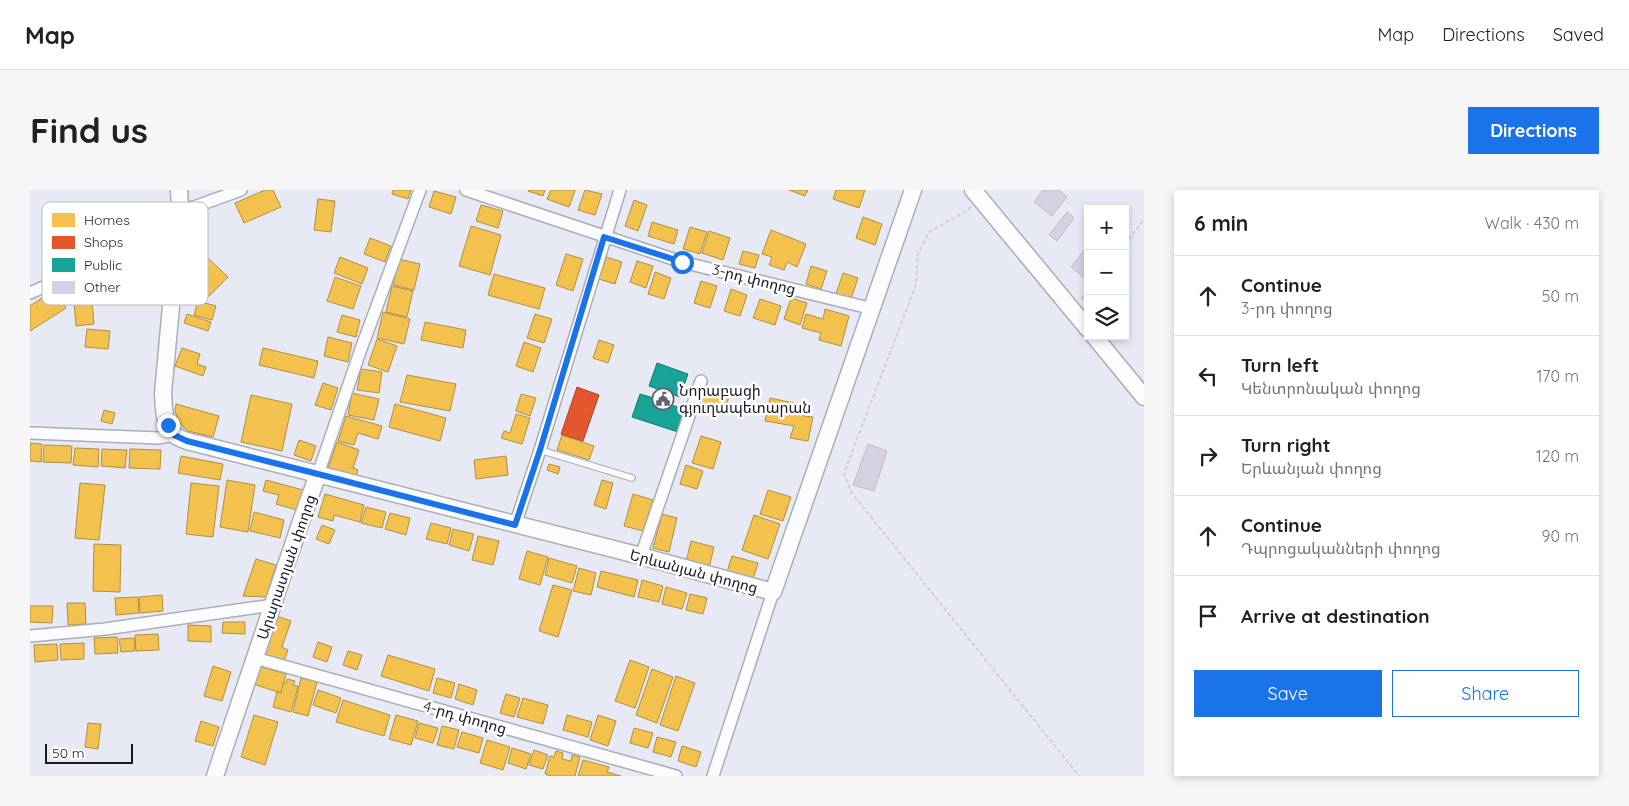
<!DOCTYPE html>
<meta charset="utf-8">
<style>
:root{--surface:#fff;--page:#f6f6f6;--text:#202124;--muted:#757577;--line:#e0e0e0;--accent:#1a73e8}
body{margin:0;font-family:Quicksand,"Noto Sans Armenian",sans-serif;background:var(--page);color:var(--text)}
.controls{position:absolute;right:15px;top:15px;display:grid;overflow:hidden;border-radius:0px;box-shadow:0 2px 8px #0003}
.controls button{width:45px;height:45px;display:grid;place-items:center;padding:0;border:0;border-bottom:1px solid var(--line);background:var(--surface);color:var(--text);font:25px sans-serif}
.scale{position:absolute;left:15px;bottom:12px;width:88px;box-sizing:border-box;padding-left:5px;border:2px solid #181b27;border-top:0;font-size:14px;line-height:18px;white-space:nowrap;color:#181b27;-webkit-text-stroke:4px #fff;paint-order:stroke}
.stop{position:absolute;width:15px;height:15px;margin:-11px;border:4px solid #1a73e8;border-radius:50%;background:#fff}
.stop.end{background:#1a73e8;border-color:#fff;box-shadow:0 1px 5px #0008}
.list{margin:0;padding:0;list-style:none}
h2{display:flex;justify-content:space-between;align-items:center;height:65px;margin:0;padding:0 20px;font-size:21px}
h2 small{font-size:16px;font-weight:400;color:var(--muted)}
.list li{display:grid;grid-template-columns:32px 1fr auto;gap:15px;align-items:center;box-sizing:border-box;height:80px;padding:0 20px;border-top:1px solid var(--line)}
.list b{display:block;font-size:19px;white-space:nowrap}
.list p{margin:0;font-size:16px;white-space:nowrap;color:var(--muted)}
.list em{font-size:16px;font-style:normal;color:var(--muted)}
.actions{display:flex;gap:10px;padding:15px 20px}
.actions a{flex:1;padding:11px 0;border:1px solid var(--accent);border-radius:0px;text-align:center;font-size:18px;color:var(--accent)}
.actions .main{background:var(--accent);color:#fff}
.icon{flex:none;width:28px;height:28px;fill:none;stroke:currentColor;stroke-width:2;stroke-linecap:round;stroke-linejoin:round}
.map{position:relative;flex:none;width:1114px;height:586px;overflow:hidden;border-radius:0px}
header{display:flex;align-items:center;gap:30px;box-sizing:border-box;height:70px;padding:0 25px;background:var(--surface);border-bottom:1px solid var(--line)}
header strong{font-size:24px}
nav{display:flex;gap:28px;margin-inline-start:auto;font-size:18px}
.intro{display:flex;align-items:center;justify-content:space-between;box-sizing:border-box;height:120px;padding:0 30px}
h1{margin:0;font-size:35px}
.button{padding:12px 22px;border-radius:0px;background:var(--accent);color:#fff;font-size:18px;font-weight:700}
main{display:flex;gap:30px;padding:0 30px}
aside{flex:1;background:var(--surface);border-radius:0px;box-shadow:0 2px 8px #0003}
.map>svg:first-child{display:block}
.homes{fill:#f2c14e;stroke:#b18f42}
.shops{fill:#e4572e;stroke:#a7452c}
.public{fill:#17a398;stroke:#177a76}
.building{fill:#d4d1e3;stroke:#bdbcc7}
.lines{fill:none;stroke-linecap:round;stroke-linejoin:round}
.service-casing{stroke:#abadb8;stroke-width:8}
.minor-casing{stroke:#abadb8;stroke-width:14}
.secondary-casing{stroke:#abadb8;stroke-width:19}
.path{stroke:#d0d0d4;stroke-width:2;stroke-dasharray:4 2.5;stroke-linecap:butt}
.service{stroke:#fbfcfd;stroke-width:5.5}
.minor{stroke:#fbfcfd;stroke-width:11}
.secondary{stroke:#fbfcfd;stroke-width:16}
.route{stroke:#1a73e8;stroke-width:6}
.labels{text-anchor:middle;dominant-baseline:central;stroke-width:5;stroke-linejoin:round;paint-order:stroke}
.street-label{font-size:15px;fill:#181b27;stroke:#fff}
.poi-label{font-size:15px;fill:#181b27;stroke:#fff;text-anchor:start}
.key{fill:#fff;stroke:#babbbe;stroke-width:1}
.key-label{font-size:14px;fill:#181b27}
</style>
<header>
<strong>Map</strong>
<nav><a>Map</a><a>Directions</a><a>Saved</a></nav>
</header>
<div class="intro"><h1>Find us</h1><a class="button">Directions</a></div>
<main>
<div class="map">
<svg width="1114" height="586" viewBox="0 0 1114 586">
<rect width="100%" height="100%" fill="#e7e9f4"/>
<g class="homes">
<polygon points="235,0 243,0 251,17 214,33 205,13"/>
<polygon points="363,0 381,0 378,9 362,4"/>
<polygon points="499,0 515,0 513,6 498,1"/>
<polygon points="521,0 545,0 539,17 517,9"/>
<polygon points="555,0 572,4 565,25 548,20"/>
<polygon points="759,0 778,0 775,6"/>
<polygon points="806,0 835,0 829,18 803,9"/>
<polygon points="404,1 426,7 421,24 399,17"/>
<polygon points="288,9 305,11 301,42 284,40"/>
<polygon points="604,10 617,15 608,41 595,36"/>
<polygon points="451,15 473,21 468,38 446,31"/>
<polygon points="833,27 852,34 845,55 826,48"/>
<polygon points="622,32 648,40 644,54 618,46"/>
<polygon points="441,36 471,45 460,85 429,76"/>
<polygon points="660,37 677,42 670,64 653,59"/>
<polygon points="741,40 776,54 767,77 757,72 754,80 739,75 742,67 732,64"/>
<polygon points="679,41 700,48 693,70 672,63"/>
<polygon points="340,48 361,56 355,72 334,64"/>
<polygon points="713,61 729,65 725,78 709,74"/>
<polygon points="536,64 553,69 543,101 526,95"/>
<polygon points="175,65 198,87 174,111 167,104 174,96 159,81"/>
<polygon points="310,67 338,78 332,94 304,83"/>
<polygon points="576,67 592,72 585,94 569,89"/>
<polygon points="369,69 390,74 384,100 363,95"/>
<polygon points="607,71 623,76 616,98 600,92"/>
<polygon points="781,76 797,81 791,99 776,94"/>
<polygon points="625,82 641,88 634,109 618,104"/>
<polygon points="813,83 828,88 821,109 806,104"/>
<polygon points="464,84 515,98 509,119 458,105"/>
<polygon points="305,87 331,96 323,119 297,111"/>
<polygon points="671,91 687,96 680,118 664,113"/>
<polygon points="362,96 383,101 377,127 356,122"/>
<polygon points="701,99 717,105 710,126 694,121"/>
<polygon points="24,100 36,118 0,141 0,116"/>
<polygon points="761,108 777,113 770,135 754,129"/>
<polygon points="730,109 751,116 745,135 723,128"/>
<polygon points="62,110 64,134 46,136 44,111"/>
<polygon points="168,111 186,116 182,130 164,125"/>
<polygon points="795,119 819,126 811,156 789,150 791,143 772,138 776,124 793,129"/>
<polygon points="353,122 380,129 374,154 347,148"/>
<polygon points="157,124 181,132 178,141 154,133"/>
<polygon points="505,124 522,129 514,153 497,148"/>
<polygon points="312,125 330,130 326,147 307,142"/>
<polygon points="395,132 436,140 433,158 391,150"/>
<polygon points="57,139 80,141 78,159 55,157"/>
<polygon points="298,147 322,153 318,172 294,166"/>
<polygon points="347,149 367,156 358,182 338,175"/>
<polygon points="569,150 584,155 578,173 563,168"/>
<polygon points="494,152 511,158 503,182 486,176"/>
<polygon points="152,158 170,164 167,174 176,177 173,186 145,176"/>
<polygon points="233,158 288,171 284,188 229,175"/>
<polygon points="331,179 352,182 349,203 327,200"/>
<polygon points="377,185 426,194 420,221 370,212"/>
<polygon points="293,193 308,198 301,220 285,215"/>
<polygon points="676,196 700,203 694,223 671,216"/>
<polygon points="322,203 349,209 344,230 318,225"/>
<polygon points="491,204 506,208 500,226 486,221"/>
<polygon points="221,205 262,214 252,261 211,252"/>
<polygon points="740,208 773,215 774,226 783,227 778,251 760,248 764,236 735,231"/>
<polygon points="146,214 189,226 183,247 158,241 153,237 147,228 145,220"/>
<polygon points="365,214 416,228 410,251 359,237"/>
<polygon points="74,220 85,223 82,234 71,231"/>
<polygon points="486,224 500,228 492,254 471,248 474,241 480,243"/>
<polygon points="316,226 352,236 348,249 328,243 324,255 308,251"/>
<polygon points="532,245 564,256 559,270 527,260"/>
<polygon points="671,246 691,252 683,279 662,273"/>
<polygon points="269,250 286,256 281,271 264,265"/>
<polygon points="307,252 329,260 323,278 328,280 326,287 298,278"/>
<polygon points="0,253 12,254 11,272 0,271"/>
<polygon points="14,255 42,256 41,273 13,272"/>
<polygon points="45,258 69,259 68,277 43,275"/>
<polygon points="72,259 97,260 95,278 71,276"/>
<polygon points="100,259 131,260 130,279 99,278"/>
<polygon points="151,266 193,274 190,290 148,283"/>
<polygon points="476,266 478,285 446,289 444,270"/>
<polygon points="519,274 530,277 528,284 517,280"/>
<polygon points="656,275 673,281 667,299 650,294"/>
<polygon points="197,290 225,295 218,342 190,337"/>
<polygon points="236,290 273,300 267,320 246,314 249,305 233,301"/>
<polygon points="572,290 583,293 576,319 564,315"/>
<polygon points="50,293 75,295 69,350 45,348"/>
<polygon points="161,293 189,296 183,347 156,344"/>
<polygon points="738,300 761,307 753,331 730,324"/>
<polygon points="295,304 334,315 330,332 304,325 303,331 288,327"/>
<polygon points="603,304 623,310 613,341 594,336"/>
<polygon points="336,317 356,322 352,338 331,333"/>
<polygon points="224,322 254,330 250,348 220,341"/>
<polygon points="360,323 380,328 376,345 355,339"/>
<polygon points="632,324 647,328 639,362 623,358"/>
<polygon points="724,325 750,334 738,369 712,360"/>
<polygon points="401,333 421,338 417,354 396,349"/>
<polygon points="292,335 305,340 299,354 286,349"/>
<polygon points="423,339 444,344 439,361 419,355"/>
<polygon points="448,346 469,351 463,375 442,370"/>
<polygon points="661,351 684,357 679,378 656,372"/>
<polygon points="64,354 91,355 90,402 63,401"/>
<polygon points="497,361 518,367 510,395 489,389"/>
<polygon points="702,366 728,373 723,389 697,382"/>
<polygon points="519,368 547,376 542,393 515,385"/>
<polygon points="226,369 246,375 236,407 213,406"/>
<polygon points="549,378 566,383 561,405 543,401"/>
<polygon points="571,381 608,390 604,407 567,397"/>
<polygon points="612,390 633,396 629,412 608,407"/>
<polygon points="523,395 542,400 528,447 509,441"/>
<polygon points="636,397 657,403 652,419 632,414"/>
<polygon points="660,404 677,408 673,424 656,420"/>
<polygon points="132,405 133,421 110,423 109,407"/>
<polygon points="108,407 109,423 86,425 85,408"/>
<polygon points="37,413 55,413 56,434 38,435"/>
<polygon points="0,416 23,416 22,433 0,432"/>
<polygon points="247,426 261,431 252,457 258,460 254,471 234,464"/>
<polygon points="193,432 215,432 215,444 192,443"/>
<polygon points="158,435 181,436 181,452 158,451"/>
<polygon points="128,444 129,460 106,461 105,445"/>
<polygon points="87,447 88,463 65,464 64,448"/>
<polygon points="104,448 105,461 91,462 89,449"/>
<polygon points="288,452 302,457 297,472 283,467"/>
<polygon points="54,453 54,469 31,470 30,454"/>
<polygon points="27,454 28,470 5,472 4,455"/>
<polygon points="318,461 332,465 327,480 313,475"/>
<polygon points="358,465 405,479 399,501 351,486"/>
<polygon points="600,470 619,477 605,518 585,511"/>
<polygon points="183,476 201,482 192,511 174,506"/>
<polygon points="228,476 256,484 251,503 223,494"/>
<polygon points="622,479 643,487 627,533 606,525"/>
<polygon points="646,486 665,493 648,541 630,535"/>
<polygon points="271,488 287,492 278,526 263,522"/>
<polygon points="407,488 425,493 421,508 403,503"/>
<polygon points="257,489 265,491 263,495 268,496 261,522 243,517 247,502 251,503 253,493 256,493"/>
<polygon points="429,494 447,500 443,515 425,509"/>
<polygon points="288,500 311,508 306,523 283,515"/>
<polygon points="476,504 490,508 484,527 470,523"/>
<polygon points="493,508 518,515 513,534 487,527"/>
<polygon points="313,510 360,525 354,546 306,532"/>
<polygon points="224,525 248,532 235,575 211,567"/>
<polygon points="366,525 388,531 381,555 359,549"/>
<polygon points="537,525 562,532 558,547 533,540"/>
<polygon points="568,525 586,531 578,556 560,550"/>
<polygon points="171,531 189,537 183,556 165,551"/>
<polygon points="58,533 71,534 68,559 55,557"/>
<polygon points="389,533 408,538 403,553 385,548"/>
<polygon points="412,536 429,540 424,559 407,555"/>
<polygon points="604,538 623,543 618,558 600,553"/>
<polygon points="432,542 453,548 449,563 427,557"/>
<polygon points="627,547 646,552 641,567 623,562"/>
<polygon points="457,550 480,557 473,580 450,573"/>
<polygon points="652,556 671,562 666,577 648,571"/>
<polygon points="482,558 501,564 496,579 478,573"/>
<polygon points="504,560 518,565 513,579 499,575"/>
<polygon points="526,561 533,563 532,569 541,571 542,565 550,567 545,586 521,586 515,584 520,566 524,567"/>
<polygon points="553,570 579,577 577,582 591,586 548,586"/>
</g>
<polygon class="shops" points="547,197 569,205 553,251 531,244"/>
<polygon class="public" points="627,173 658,184 650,207 639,203 636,213 656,220 648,242 602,227 610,204 630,210 633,201 619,196"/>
<g class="building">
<polygon points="1013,0 1029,0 1037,7 1022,26 1004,12"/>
<polygon points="1037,22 1044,28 1027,51 1019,45"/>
<polygon points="1058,55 1058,89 1057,90 1041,77"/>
<polygon points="838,254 857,261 844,301 823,295"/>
</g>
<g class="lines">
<g class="service-casing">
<polyline id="service" points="510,260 602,288"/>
</g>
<g class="minor-casing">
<g id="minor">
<polyline points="436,0 652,72 843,119"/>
<polyline points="150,19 164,17 211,0"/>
<polyline points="0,103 34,88 136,63 147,64"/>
<polyline points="0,243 128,248 144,245"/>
<polyline points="288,284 331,159 390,0"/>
<polyline points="485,335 510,260 590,0"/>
<polyline points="611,366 671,191"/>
<polyline points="0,446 75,439 243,415"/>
<polyline points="225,468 646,586"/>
<polyline points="683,586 743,402"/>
</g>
</g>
<g class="secondary-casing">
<g id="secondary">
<path d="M149,0L150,19L133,203C134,217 133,237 146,246C149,248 154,250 157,251L611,366L743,402L883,0"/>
<polyline points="943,0 1058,139"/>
<polyline points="1064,146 1114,207"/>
<polyline points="185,586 269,337 288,284"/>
</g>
</g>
<g class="path">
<polyline points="941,17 938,20 899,42 888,64 886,95 814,283 821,302 1049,586"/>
<polyline points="1095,55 1114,29"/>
<polyline points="1051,109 1058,101"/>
</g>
<use href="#service" class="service"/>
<use href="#minor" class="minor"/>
<use href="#secondary" class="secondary"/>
</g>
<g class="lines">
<polyline class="route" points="138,235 144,245 157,251 288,284 485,335 510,260 574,47 652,72"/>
</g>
<defs>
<g id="civic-ring" transform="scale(1.125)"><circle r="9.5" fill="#fff" stroke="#60636f" stroke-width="1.5"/><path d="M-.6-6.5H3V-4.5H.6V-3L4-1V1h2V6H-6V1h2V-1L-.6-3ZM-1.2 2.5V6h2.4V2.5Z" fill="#60636f"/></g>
</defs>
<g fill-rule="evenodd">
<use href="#civic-ring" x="633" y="209"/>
</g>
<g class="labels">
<g class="street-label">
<text transform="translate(724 89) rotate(14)">3-րդ փողոց</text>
<text transform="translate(256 377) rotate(-71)">Արարատյան փողոց</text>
<text transform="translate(664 381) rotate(15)">Երևանյան փողոց</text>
<text transform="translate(435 527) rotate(16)">4-րդ փողոց</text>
</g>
<g class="poi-label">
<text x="649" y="200">Նորաբացի<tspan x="649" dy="17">գյուղապետարան</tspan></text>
</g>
</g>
<rect x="12" y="12" width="166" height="103" rx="8" class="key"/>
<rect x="22" y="23" width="23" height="14" fill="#f2c14e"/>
<rect x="22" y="46" width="23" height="13" fill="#e4572e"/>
<rect x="22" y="68" width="23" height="14" fill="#17a398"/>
<rect x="22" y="91" width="23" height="13" fill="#d4d1e3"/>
<g class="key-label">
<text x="54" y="35">Homes</text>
<text x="54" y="57">Shops</text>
<text x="54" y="80">Public</text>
<text x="54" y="102">Other</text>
</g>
</svg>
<div class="controls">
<button>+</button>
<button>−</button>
<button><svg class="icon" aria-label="layers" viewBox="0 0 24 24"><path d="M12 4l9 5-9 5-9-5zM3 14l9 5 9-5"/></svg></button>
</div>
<div class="scale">50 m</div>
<div class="stop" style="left:652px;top:72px"></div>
<div class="stop end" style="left:138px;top:235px"></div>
</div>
<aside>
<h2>6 min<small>Walk · 430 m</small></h2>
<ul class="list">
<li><svg class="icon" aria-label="ahead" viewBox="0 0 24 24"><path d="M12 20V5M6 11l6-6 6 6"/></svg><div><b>Continue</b><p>3-րդ փողոց</p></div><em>50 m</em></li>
<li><svg class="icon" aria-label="left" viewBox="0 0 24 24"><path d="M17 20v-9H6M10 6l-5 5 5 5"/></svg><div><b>Turn left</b><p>Կենտրոնական փողոց</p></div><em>170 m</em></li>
<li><svg class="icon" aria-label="right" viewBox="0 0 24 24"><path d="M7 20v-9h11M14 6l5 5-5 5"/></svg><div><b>Turn right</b><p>Երևանյան փողոց</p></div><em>120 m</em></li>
<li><svg class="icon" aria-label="ahead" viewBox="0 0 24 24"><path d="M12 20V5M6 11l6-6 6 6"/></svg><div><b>Continue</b><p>Դպրոցականների փողոց</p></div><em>90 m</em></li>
<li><svg class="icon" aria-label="arrive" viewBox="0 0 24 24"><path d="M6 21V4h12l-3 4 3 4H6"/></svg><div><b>Arrive at destination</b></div></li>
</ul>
<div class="actions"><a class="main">Save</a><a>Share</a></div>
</aside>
</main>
